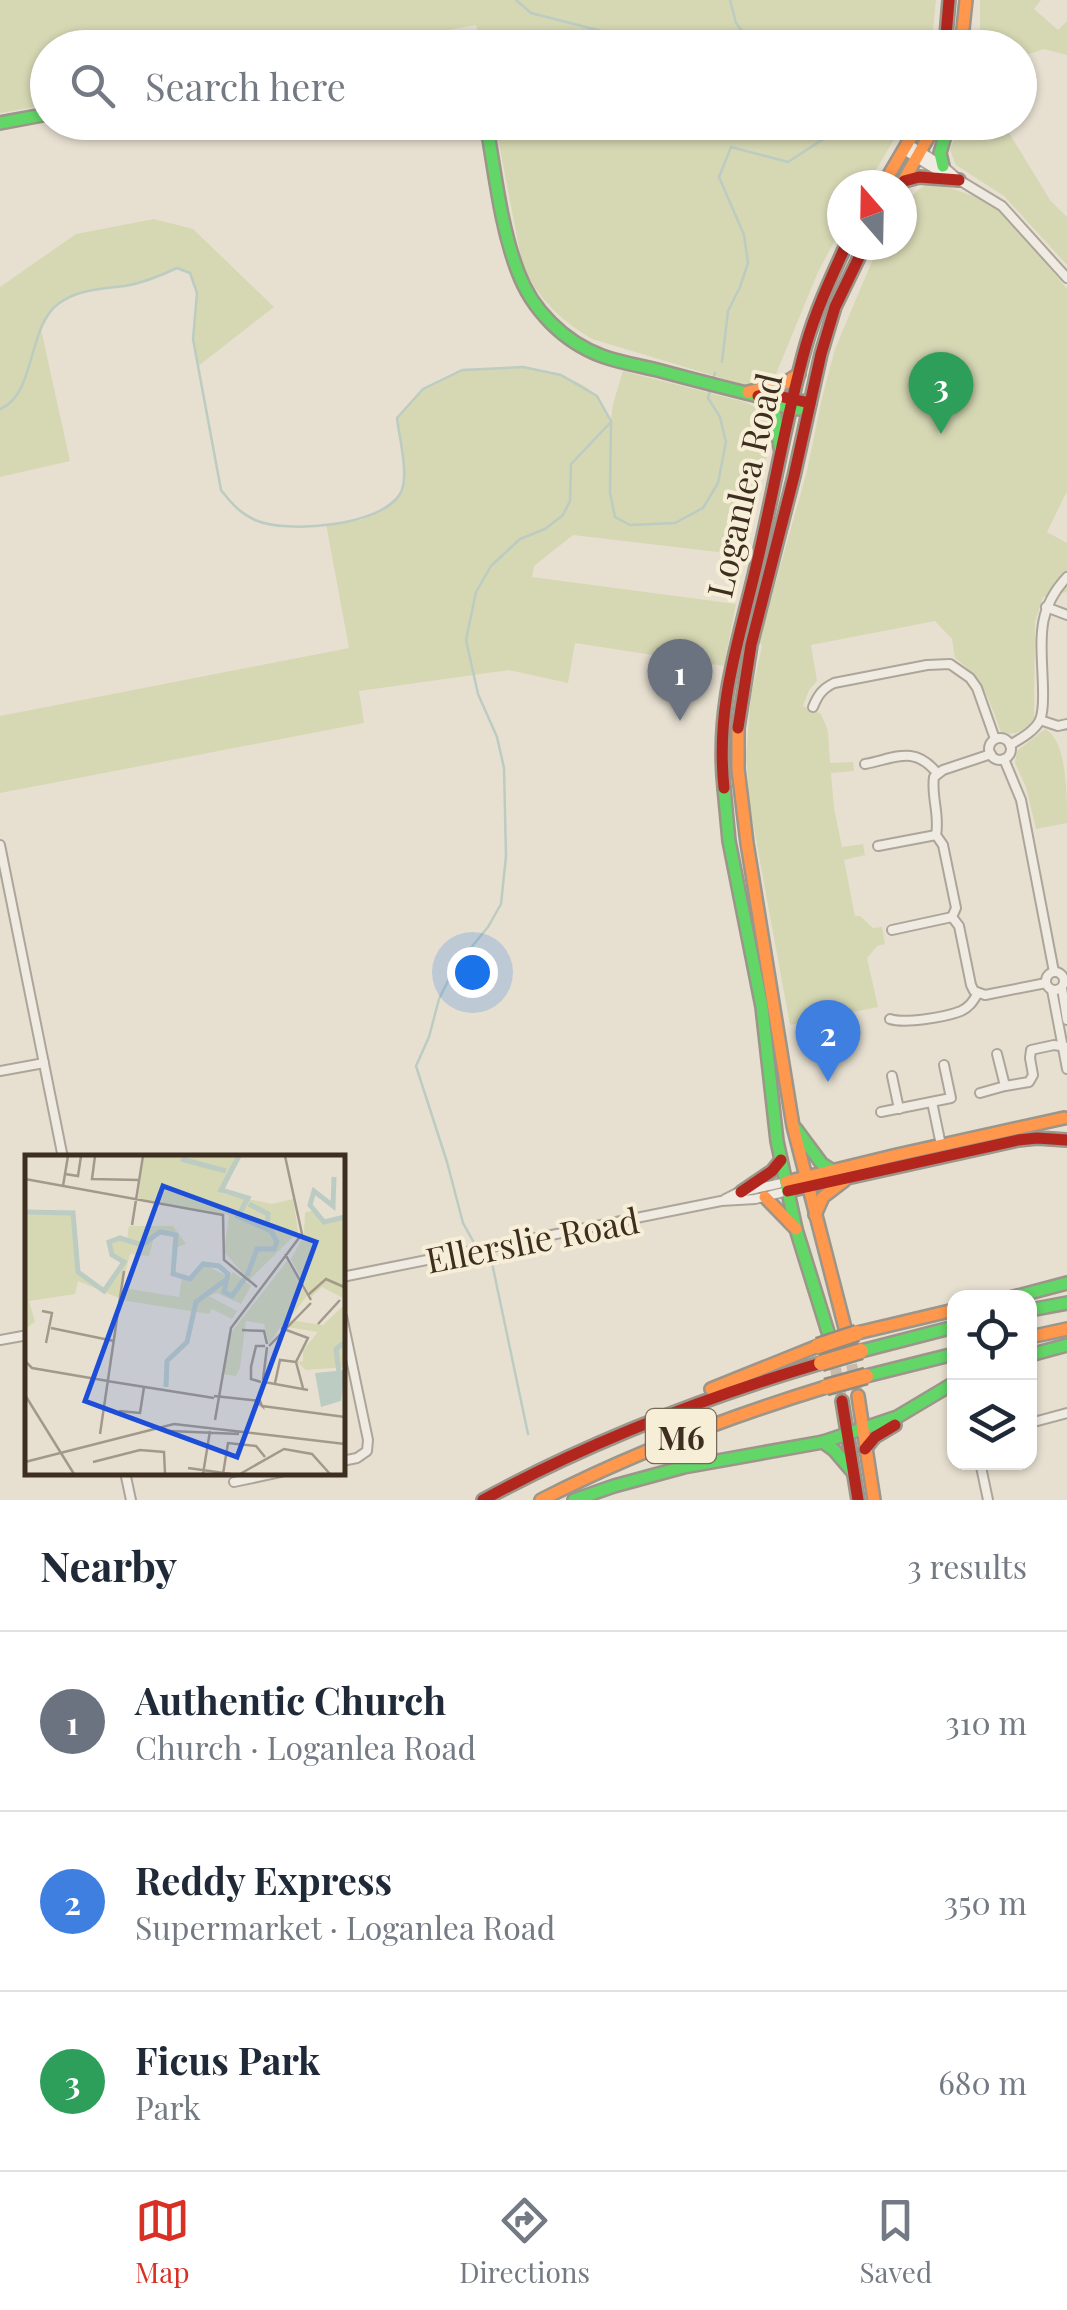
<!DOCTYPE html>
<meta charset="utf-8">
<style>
:root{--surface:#fff;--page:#f6f6f7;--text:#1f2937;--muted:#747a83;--line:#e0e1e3;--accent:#d93025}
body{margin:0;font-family:"Playfair Display",serif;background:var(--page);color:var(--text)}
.controls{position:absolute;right:30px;bottom:30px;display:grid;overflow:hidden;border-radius:20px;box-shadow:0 2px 8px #0004}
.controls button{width:90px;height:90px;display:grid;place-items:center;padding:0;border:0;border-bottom:2px solid var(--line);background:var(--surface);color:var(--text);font:50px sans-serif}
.compass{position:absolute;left:827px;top:170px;width:90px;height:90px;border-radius:50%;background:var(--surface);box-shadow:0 2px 8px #0004;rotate:340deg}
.you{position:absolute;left:472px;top:972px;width:35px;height:35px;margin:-25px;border:8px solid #fff;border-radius:50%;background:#1a73e8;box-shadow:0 0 0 15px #1a73e833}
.badge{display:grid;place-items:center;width:65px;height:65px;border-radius:50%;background:var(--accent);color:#fff;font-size:32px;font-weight:700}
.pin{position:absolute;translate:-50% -82px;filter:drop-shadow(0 2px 5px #0008)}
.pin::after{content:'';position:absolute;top:52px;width:35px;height:30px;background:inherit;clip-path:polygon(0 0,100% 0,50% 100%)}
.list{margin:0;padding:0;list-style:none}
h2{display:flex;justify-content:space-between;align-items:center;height:130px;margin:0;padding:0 40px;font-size:42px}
h2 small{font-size:32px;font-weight:400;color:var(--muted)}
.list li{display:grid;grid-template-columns:65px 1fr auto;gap:30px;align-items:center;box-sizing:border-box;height:180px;padding:0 40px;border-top:2px solid var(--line)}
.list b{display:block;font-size:38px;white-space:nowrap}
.list p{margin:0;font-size:32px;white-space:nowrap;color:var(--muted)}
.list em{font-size:32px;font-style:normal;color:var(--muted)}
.icon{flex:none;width:55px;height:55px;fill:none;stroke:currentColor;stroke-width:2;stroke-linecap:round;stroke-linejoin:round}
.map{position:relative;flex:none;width:1067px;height:1500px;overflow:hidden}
.search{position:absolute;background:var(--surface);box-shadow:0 2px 8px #0004;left:30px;right:30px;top:30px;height:110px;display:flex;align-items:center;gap:25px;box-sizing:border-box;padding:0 35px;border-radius:55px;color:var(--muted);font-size:38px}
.sheet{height:670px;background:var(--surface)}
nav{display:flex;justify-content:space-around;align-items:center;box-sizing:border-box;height:140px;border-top:2px solid var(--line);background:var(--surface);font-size:28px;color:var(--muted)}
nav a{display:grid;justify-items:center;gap:5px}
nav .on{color:var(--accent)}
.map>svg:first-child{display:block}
.green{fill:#d6d7b3}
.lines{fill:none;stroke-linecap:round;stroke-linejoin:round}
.stream{stroke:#bcccc2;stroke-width:2.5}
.secondary-tunnel{stroke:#c5bcae;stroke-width:11;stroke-dasharray:11 5.5;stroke-linecap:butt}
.street-casing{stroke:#ada599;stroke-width:12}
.fast-casing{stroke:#9c958a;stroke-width:16}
.slow-casing{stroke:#9c958a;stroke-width:16}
.jam-casing{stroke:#9c958a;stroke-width:16}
.street{stroke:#efebe3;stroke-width:8}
.fast{stroke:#63d668;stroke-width:11}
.slow{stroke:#ff974d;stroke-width:11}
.jam{stroke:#b3261e;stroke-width:11}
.slow-bridge-casing{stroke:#928b80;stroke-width:19;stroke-linecap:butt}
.slow-bridge{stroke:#ff974d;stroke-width:14}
.labels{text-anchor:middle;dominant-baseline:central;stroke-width:8;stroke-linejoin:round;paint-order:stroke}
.shield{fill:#f7eed8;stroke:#756857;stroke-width:2.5}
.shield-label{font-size:32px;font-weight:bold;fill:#3d2e20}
.street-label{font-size:35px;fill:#3d2e20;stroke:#f7eed8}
.inset-river{fill:none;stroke:#bcccc2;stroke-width:5}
.inset-road{fill:none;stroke:#a3998a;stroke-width:2.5}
.view{fill:#1d4ed8;fill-opacity:0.15;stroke:#1d4ed8;stroke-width:5}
.inset-edge{fill:none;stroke:#3d2e20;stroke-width:5}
</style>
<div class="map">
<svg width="1067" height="1500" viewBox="0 0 1067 1500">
<rect width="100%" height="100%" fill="#e7e0d1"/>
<g class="green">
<polygon points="0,0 936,0 931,48 481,48 476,25 355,47 48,48 47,105 0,113"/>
<polygon points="980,0 1041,0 1034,9 1058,30 1067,21 1067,55 1044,49 1020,57 1020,48 977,47 980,30"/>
<polygon points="960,122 1003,123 1050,200 1067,217 1067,265 1004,196 956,165 950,150"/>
<path d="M495,123V122L904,123L867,185H842V227L818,272L776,374L745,385L592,339C562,322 539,299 523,268Z"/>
<path d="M929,183H936L991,202L1012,222L1067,289V491L1047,532L1067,543V592L1043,597L1035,622L1034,718C1027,730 1014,737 1001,732C989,700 984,679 955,658L952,639L935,621L811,645L817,681L809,690L803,706L821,714L828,731L830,763L853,762L854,771L831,773L834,808L842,847L863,844L865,855L844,860L855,916H860L873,928L882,927L885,944L877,946L867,958L878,1007L790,1025L750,807L746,757L751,696L762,646L759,641L807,471L822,398L835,349L876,252L881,245H902C902,214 899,200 929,183Z"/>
<polygon points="154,219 193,229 274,307 197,367 193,339 197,293 189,273 177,268 157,277 128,285 86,290 56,305 41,329 70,461 0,477 0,287 76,234"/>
<path d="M523,367C548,372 581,377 598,398C603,404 607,413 611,419L613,404L623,371L745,402C768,412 771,422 769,447L748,530L744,555L573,535L534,566L532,577L736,604L724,666L575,643L568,683L509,670L359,691L364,723L0,793V716L349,648L326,524L361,520L379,512L400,494L405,474L397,418L423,389L462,370Z"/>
<path d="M1045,729C1067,740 1067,794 1067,823L1036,829L1026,787L1015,763L1017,751Z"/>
</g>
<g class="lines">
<g class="stream">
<polyline points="516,0 531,13 609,33 665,42 714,36 765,36 787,48"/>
<polyline points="730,0 736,23 745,35"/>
<polyline points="722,362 728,311 740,287 748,263 744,235 719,177 731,147 788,162 828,136 827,122"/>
<polyline points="712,382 715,373"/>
<path d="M0,409C36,395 27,327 58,304C78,289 102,289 125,286C143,283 160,276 177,268L190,273L197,293L193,339L221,490C231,503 240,513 255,520C286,534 381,526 400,494C410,477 399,437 397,418L423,389L462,370L523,367L561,375L597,396L611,421L610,493L615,517L630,525L675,523L703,508L718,483L726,442L720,417L708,398L710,390"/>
<polyline points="473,1241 463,1223 447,1162 416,1066 429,1037 439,999 455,967 488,927 501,904 506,856 504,768 497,737 478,694 466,640 476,592 491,566 520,539 545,529 563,515 570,501 571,464 610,423"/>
<polyline points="492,1263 528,1434"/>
</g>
<g class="secondary-tunnel">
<polyline points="845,1332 858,1396"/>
<polyline points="829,1336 842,1401"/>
</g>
<g class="street-casing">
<g id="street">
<polyline points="908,144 943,166 959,180 1002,206 1067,278"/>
<polyline points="904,150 943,174 952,176"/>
<polyline points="1046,607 1067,615"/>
<path d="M813,707C818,695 822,689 834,683L927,665L950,664L970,678L977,688L995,739"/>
<polyline points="1040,720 1058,726 1067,724"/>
<circle cx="1000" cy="749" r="11"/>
<path d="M1010,745C1020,739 1035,731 1040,720C1044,710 1043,698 1043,688C1042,643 1034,612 1067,577"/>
<path d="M991,754L943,770L934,777C931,796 940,815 936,835L943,845L956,908L952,917L959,926L971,985L974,991L985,995L1046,983"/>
<polyline points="1004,759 1021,800 1054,972"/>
<path d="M865,764C896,758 914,745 937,773"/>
<polyline points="0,845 63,1158"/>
<polyline points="878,846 936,835"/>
<polyline points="892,930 952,917"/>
<circle cx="1055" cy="981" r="9"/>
<polyline points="1062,988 1067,1020"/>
<polyline points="1052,990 1067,1069"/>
<path d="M890,1019C905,1024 946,1017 961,1011C970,1007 973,1001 978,993"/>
<polyline points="997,1054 1005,1086"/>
<polyline points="0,1071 44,1063"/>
<polyline points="892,1076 899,1109"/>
<polyline points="980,1093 1005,1086 1029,1082 1033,1075 1030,1058 1031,1050 1054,1045 1067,1047"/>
<polyline points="932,1102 941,1145"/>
<polyline points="881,1112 951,1098 944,1065"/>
<polyline points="725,1199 737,1193 786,1182"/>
<polyline points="342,1277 721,1201 755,1199 788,1191"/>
<polyline points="342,1316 368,1440 367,1451 357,1458 342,1461"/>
<polyline points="0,1340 28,1335"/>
<polyline points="1030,1423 1067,1413"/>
<polyline points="980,1462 988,1500"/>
<polyline points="125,1472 131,1500"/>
<polyline points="234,1482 281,1472"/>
</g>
</g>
<g class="fast-casing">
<g id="fast">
<polyline points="395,48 437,41 457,48"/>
<path d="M486,122C495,171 500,225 518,272C532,310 564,342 602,356C621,363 642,366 661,371C694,380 726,388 758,396L768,403L799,409"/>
<polyline points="0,123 48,114"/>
<polyline points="943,166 940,153 949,122"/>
<polyline points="773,404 780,448"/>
<polyline points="724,788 729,841 762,1007 777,1141 796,1229 828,1332"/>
<polyline points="796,1129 822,1164 833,1171"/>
<polyline points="1010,1298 1067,1283"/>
<polyline points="1030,1310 1067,1303"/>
<polyline points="861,1351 954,1327"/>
<polyline points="1030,1355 1067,1345"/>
<polyline points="866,1376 954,1354"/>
<polyline points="823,1442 834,1450 852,1471"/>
<polyline points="574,1500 614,1486 684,1467 823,1442 897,1417 954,1383"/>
</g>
</g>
<g class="slow-casing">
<g id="slow">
<polyline points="961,48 966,0"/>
<polyline points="883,185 920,122"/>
<polyline points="901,185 937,122"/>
<polyline points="748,392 785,383 799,374"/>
<polyline points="738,728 738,769 747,843 793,1126 845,1328"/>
<polyline points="786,1182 897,1155 1064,1118"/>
<polyline points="765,1197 796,1229"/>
<polyline points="815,1215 823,1197 844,1181"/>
<polyline points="857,1333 954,1310"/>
<polyline points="1030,1337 1067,1329"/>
<polyline points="711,1389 818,1346"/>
<polyline points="858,1396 874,1500"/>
<path d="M541,1500C633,1453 728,1417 826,1387"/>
</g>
</g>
<g class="jam-casing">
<g id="jam">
<polyline points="945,48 949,0"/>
<polyline points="904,181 919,177 959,180"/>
<polyline points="758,396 769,394 810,403"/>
<polyline points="738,728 751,645 794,476 821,354 835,307 865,245"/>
<path d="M724,788C715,702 741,636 759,554C775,485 787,413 806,345C816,310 831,278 846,245"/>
<polyline points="788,1191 1018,1140 1037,1138 1067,1140"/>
<polyline points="741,1192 772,1171 781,1160"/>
<polyline points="842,1401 858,1500"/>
<polyline points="865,1449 875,1437 895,1425"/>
<path d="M483,1500C591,1441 703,1398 821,1363"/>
</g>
</g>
<use href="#street" class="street"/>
<use href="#fast" class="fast"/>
<use href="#slow" class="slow"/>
<use href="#jam" class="jam"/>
<g class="slow-bridge-casing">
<g id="slow-bridge">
<polyline points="818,1346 857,1333"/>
<polyline points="821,1363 861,1351"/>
<polyline points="826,1387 866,1376"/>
</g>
</g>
<use href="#slow-bridge" class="slow-bridge"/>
</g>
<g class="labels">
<rect class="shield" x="646" y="1409" width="70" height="54" rx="8"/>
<g class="shield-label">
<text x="681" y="1436">M6</text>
</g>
<g class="street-label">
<text transform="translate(743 485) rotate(-77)">Loganlea Road</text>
<text transform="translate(532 1239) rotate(-11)">Ellerslie Road</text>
</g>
</g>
<g transform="translate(25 1155)">
<rect width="320" height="320" fill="#e7e0d1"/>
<path d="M119,1H214L198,39L247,49L268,44L273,77L224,125L199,97L204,60L113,44ZM287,56L299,67L320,62V144L297,132L286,142L266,104L279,80L280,57ZM0,57L48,58L53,117L79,136L99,107L87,100L84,87L102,85L104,71H148L161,89L147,94L150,80L130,78L124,101L105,99L94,143L53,126L50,139L4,146L10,167L0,174ZM262,106L282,141L263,165L298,170L320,149V212L281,215L272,207L278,206V195L293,177L256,171L244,189L239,169L221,166L215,213L211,221L198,219L205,179ZM178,109L204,122L208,117L226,131L216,149L192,138L184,141L212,156L207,164L187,154L184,159L96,145L98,133L154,142L157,123H169Z" fill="#d6d7b3"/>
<path d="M320,215L316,246L296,252L290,218Z" fill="#bcccc2"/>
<path class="inset-river" d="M214,1L196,35L223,43L213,61L246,76L252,87L249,94H232L222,121M156,4L201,16M309,22L308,51L289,36L285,50L299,67L320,62M224,49L243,59L242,74M0,57L48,58L53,117L79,136L99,107L87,100L84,87L95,83L117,90L135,77L151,80L148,119L165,124L178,109L194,111L203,119L199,137L207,141L220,123M314,218L311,194L320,187M141,232L142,206L162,187L171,147L202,124"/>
<path class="inset-road" d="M70,1L67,24L114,25M40,19L53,21L56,1M0,24L198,60L199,105L232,132M38,31L43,1M107,70L118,1M260,99L286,145M283,140L301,124L319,132M17,156L27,158L21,188M293,169L315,145M26,173L89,186M256,173L283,183L271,207L278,233M217,175L239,176L242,189M244,191L286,148M0,206L7,213L83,226M238,225L242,192M82,226L189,243M236,227L226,224V212L231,191H240M239,227L283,235M250,228L255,205L271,207M0,240L49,319M189,241L235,246L237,251L232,247M237,251L320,262M94,256L115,258L119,232M190,265L206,173L277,79L260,1M145,276L214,279M75,279L99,116M0,307L149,269L320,289M68,307L115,295L139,297L140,319M163,313L206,319M178,319L185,276M198,319L203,288L231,291L240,302M215,319L259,294L287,299L305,319"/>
<path class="view" d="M138,31L291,87L212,302L60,246Z"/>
<rect width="320" height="320" class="inset-edge"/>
</g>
</svg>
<div class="controls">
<button><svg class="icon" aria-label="locate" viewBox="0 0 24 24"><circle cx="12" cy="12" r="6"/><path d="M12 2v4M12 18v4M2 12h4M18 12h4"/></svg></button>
<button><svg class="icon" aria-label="layers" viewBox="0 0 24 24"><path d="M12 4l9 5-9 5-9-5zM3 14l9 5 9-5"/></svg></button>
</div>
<svg class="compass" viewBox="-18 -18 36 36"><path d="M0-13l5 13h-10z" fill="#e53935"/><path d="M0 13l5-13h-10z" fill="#747a83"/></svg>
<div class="you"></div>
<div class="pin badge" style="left:680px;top:721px;background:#6b7280">1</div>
<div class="pin badge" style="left:828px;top:1082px;background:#3f7fe0">2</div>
<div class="pin badge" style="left:941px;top:434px;background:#2e9e5b">3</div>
<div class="search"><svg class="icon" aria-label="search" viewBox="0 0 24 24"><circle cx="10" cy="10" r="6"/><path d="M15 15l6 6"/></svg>Search here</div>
</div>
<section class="sheet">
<h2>Nearby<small>3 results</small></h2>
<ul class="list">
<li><span class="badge" style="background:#6b7280">1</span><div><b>Authentic Church</b><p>Church · Loganlea Road</p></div><em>310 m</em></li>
<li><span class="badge" style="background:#3f7fe0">2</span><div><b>Reddy Express</b><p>Supermarket · Loganlea Road</p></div><em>350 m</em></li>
<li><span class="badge" style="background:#2e9e5b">3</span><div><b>Ficus Park</b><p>Park</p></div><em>680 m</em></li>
</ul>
</section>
<nav>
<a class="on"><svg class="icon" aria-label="map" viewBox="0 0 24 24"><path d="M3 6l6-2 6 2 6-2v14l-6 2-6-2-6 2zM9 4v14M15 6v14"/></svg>Map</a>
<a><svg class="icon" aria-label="directions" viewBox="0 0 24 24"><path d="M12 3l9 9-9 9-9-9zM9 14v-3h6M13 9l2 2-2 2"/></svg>Directions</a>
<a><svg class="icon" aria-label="saved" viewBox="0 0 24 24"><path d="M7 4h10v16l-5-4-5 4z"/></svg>Saved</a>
</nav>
